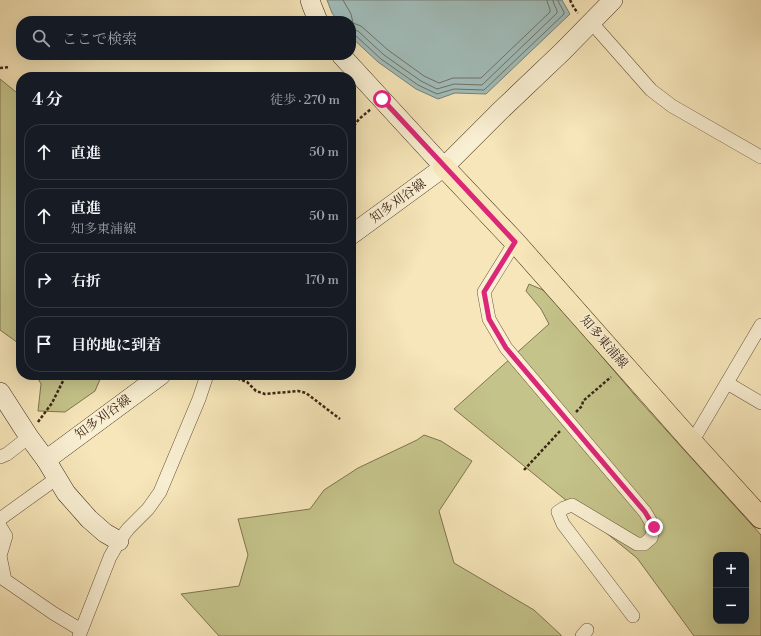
<!DOCTYPE html>
<html lang="ja">
<meta charset="utf-8">
<style>
:root{--surface:#171b24;--page:#242831;--text:#f1f3f6;--muted:#9ea1a6;--line:#363941}
body{margin:0;font-family:"Libre Bodoni","Noto Serif JP",serif;background:var(--page);color:var(--text)}
.controls{position:absolute;right:12px;bottom:12px;display:grid;overflow:hidden;border-radius:8px;box-shadow:0 4px 16px #0002}
.controls button{width:36px;height:36px;display:grid;place-items:center;padding:0;border:0;border-bottom:1px solid var(--line);background:var(--surface);color:var(--text);font:20px sans-serif}
.stop{position:absolute;width:12px;height:12px;margin:-9px;border:3px solid #db2777;border-radius:50%;background:#fff}
.stop.end{background:#db2777;border-color:#fff;box-shadow:0 1px 4px #0008}
.list{margin:0;padding:0;list-style:none}
h2{display:flex;justify-content:space-between;align-items:center;height:52px;margin:0;padding:0 16px;font-size:17px}
h2 small{font-size:13px;font-weight:400;color:var(--muted)}
.list li{display:grid;grid-template-columns:26px 1fr auto;gap:12px;align-items:center;box-sizing:border-box;height:56px;margin:0 8px 8px;padding:0 8px;border:1px solid var(--line);border-radius:16px}
.list b{display:block;font-size:15px;white-space:nowrap}
.list p{margin:0;font-size:13px;white-space:nowrap;color:var(--muted)}
.list em{font-size:13px;font-style:normal;color:var(--muted)}
.icon{flex:none;width:22px;height:22px;fill:none;stroke:currentColor;stroke-width:2;stroke-linecap:round;stroke-linejoin:round}
.map{position:relative;flex:none;width:761px;height:636px;overflow:hidden}
.search{position:absolute;background:var(--surface);box-shadow:0 4px 16px #0002;left:16px;top:16px;width:340px;height:44px;display:flex;align-items:center;gap:10px;box-sizing:border-box;padding:0 14px;border-radius:16px;color:var(--muted);font-size:15px}
.panel{position:absolute;background:var(--surface);box-shadow:0 4px 16px #0002;left:16px;top:72px;width:340px;height:308px;border-radius:16px}
.map>svg:first-child{display:block}
.green{fill:#c4c38a;stroke:#807450;fill-rule:evenodd}
.water{fill:#a1bdba;stroke:#798078}
.lines{fill:none;stroke-linecap:round;stroke-linejoin:round}
.shore{stroke:#6e7168;stroke-width:1}
.street-casing{stroke:#6a553e;stroke-width:14}
.secondary-casing{stroke:#3c2515;stroke-width:20}
.primary-casing{stroke:#3c2515;stroke-width:22}
.path{stroke:#3c2515;stroke-width:2.5;stroke-dasharray:3 2;stroke-linecap:butt}
.street{stroke:#f9efd2;stroke-width:13}
.secondary{stroke:#f9efd2;stroke-width:19}
.primary{stroke:#f6e6b9;stroke-width:21}
.route{stroke:#db2777;stroke-width:5}
.labels{text-anchor:middle;dominant-baseline:central;stroke-width:3;stroke-linejoin:round;paint-order:stroke}
.street-label{font-size:13px;fill:#3c2515;stroke:#f9efd2}
</style>
<div class="map">
<svg width="761" height="636" viewBox="0 0 761 636">
<rect width="100%" height="100%" fill="#f6e6b9"/>
<filter id="stains"><feTurbulence type="fractalNoise" baseFrequency=".005" numOctaves="4"/><feColorMatrix values="0 0 0 0 .2 0 0 0 0 .09 0 0 0 0 .02 0 0 0 .5 -.17"/></filter>
<radialGradient id="worn" r=".72"><stop offset=".6" stop-color="#630" stop-opacity="0"/><stop offset="1" stop-color="#630" stop-opacity=".3"/></radialGradient>
<g class="green">
<polygon points="0,79 21,96 21,345 0,330"/>
<path d="M529,284L543,290L564,312L639,400L761,535V636H694L637,558L454,409L549,324L541,309L526,291ZM716,555H746V621H716Z"/>
<polygon points="36,375 102,375 95,391 65,412 38,411 41,384"/>
<polygon points="424,435 441,441 472,461 439,511 454,563 534,610 561,635 561,636 219,636 181,594 239,586 248,555 238,519 310,509 324,490 358,468 417,440"/>
</g>
<polygon class="water" points="327,0 562,0 570,14 486,94 455,93 438,99 416,89 378,62 351,37 351,21 338,21 332,13"/>
<g class="lines">
<g class="shore">
<path d="M343,0L351,14L353,23L361,26L388,50L424,76L439,83L453,78H481L550,12C551,9 547,4 547,0"/>
<path d="M351,29L358,31L384,55L421,81L437,89L454,84L482,85L557,13C558,9 553,5 553,0"/>
<polyline points="351,34 355,35 381,59 418,85 437,94 454,89 484,90 564,14 564,12 559,3 558,0"/>
</g>
<g class="street-casing">
<g id="street">
<polyline points="591,22 651,90 672,106 761,157"/>
<polyline points="515,242 484,292 489,319 506,348 645,512 654,527 651,538 644,544 637,544 572,505 564,508 558,512 563,524 633,616"/>
<polyline points="727,383 761,403"/>
<polyline points="692,442 761,325"/>
<polyline points="0,457 7,454 29,437"/>
<polyline points="0,519 57,478"/>
<polyline points="0,526 6,536 0,556 5,580 53,613 81,630"/>
<polyline points="79,636 110,557 119,541 128,529 148,509 160,492 199,399 207,375"/>
<polyline points="582,636 587,630"/>
</g>
</g>
<g class="secondary-casing">
<g id="secondary">
<polyline points="310,0 312,6 318,21"/>
<polyline points="341,55 444,167"/>
<polyline points="351,235 444,167 499,112 562,52 613,0"/>
<polyline points="0,392 29,437 46,460 66,493 89,519 105,533 119,541"/>
<polyline points="46,460 161,375"/>
</g>
</g>
<g class="primary-casing">
<polyline id="primary" points="444,167 515,242 692,442 761,518"/>
</g>
<g class="path">
<polyline points="570,0 574,8 578,13"/>
<polyline points="0,68 10,67"/>
<polyline points="351,130 359,119 371,109"/>
<polyline points="228,375 247,382 256,391 265,394 298,391 306,393 340,419"/>
<polyline points="576,412 582,406 583,401 611,377"/>
<polyline points="38,422 52,403 66,375"/>
<polyline points="524,470 560,431"/>
</g>
<use href="#street" class="street"/>
<use href="#secondary" class="secondary"/>
<use href="#primary" class="primary"/>
</g>
<g class="lines">
<polyline class="route" points="382,99 515,242 484,292 489,319 506,348 645,512 654,527"/>
</g>
<g class="labels">
<g class="street-label">
<text transform="translate(398 201) rotate(-36)">知多刈谷線</text>
<text transform="translate(604 342) rotate(49)">知多東浦線</text>
<text transform="translate(103 417) rotate(-36)">知多刈谷線</text>
</g>
</g>
<rect width="100%" height="100%" filter="url(#stains)"/>
<rect width="100%" height="100%" fill="url(#worn)"/>
</svg>
<div class="controls">
<button>+</button>
<button>−</button>
</div>
<div class="stop" style="left:382px;top:99px"></div>
<div class="stop end" style="left:654px;top:527px"></div>
<div class="search"><svg class="icon" aria-label="search" viewBox="0 0 24 24"><circle cx="10" cy="10" r="6"/><path d="M15 15l6 6"/></svg>ここで検索</div>
<section class="panel">
<h2>4 分<small>徒歩 · 270 m</small></h2>
<ul class="list">
<li><svg class="icon" aria-label="ahead" viewBox="0 0 24 24"><path d="M12 20V5M6 11l6-6 6 6"/></svg><div><b>直進</b></div><em>50 m</em></li>
<li><svg class="icon" aria-label="ahead" viewBox="0 0 24 24"><path d="M12 20V5M6 11l6-6 6 6"/></svg><div><b>直進</b><p>知多東浦線</p></div><em>50 m</em></li>
<li><svg class="icon" aria-label="right" viewBox="0 0 24 24"><path d="M7 20v-9h11M14 6l5 5-5 5"/></svg><div><b>右折</b></div><em>170 m</em></li>
<li><svg class="icon" aria-label="arrive" viewBox="0 0 24 24"><path d="M6 21V4h12l-3 4 3 4H6"/></svg><div><b>目的地に到着</b></div></li>
</ul>
</section>
</div>
